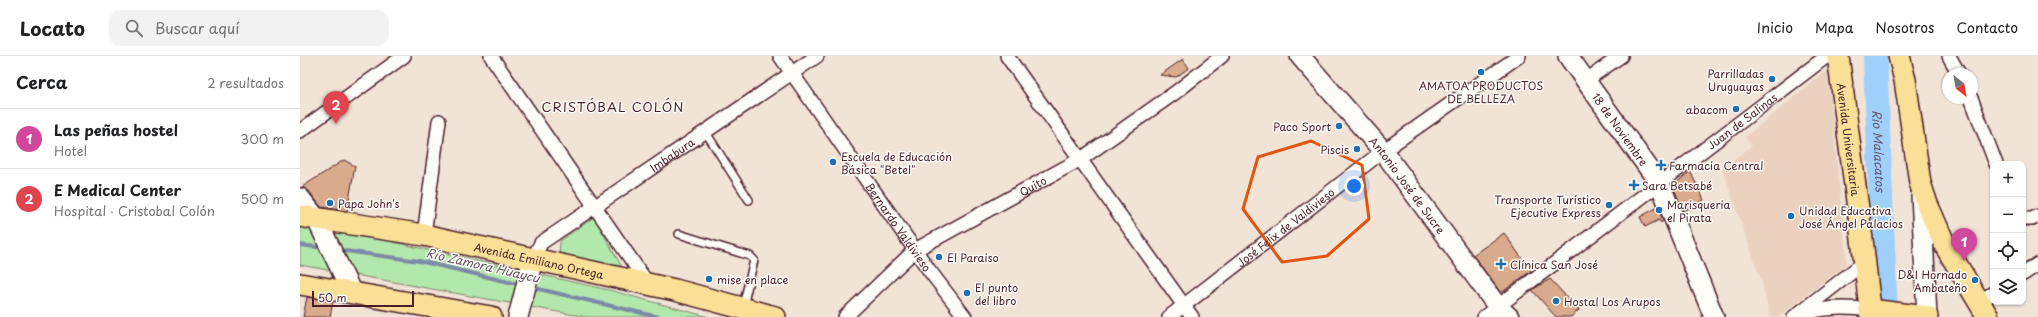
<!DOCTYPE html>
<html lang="es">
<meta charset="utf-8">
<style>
:root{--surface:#fff;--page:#f2f2f2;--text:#202124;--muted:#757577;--line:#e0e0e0;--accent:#1f6fb2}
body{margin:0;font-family:"Playpen Sans",sans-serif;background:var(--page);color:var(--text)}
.controls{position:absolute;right:12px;bottom:12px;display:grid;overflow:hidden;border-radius:8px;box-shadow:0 1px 3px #0004}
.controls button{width:36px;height:36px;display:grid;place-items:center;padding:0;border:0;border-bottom:1px solid var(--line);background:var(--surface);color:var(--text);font:20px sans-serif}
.compass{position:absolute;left:1642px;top:12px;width:36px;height:36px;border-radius:50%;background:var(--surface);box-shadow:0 1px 3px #0004;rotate:149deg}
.scale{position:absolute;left:12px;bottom:10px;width:102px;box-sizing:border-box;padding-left:4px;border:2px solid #4a1f2b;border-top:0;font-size:11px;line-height:14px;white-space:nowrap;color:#4a1f2b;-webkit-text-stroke:3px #fdfcf7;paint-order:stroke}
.you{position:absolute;left:1054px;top:130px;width:14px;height:14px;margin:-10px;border:3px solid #fff;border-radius:50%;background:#1a73e8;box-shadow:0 0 0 6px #1a73e833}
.badge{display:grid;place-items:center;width:26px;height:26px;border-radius:50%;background:var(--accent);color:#fff;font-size:13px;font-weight:700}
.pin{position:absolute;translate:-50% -33px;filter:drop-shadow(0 1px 2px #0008)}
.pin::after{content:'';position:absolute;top:21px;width:14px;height:12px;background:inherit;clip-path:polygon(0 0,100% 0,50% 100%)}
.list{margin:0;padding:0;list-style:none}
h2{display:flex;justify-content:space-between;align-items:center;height:52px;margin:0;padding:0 16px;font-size:17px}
h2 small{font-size:13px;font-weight:400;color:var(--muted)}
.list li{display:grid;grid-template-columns:26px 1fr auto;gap:12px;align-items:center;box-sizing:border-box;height:60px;padding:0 16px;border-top:1px solid var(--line)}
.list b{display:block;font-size:15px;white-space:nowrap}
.list p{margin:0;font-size:13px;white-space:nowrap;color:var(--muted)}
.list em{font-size:13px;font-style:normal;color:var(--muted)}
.icon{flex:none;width:22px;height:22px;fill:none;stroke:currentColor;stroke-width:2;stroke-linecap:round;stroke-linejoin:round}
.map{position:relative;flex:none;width:1738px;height:261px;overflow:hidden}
header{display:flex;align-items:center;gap:24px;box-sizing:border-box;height:56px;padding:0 20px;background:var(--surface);border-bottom:1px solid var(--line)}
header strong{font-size:19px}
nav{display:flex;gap:22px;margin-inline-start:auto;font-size:14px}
.search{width:280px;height:36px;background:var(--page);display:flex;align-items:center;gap:10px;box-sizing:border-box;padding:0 14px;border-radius:12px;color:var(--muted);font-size:15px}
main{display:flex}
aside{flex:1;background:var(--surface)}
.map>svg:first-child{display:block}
.built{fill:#ebd2c0}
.green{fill:#b2e8ab;stroke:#7e846b}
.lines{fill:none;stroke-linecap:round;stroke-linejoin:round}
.stream{stroke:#7d89a8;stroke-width:4}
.river{stroke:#9fcffb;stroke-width:24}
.building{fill:#daaa8c;stroke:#4a1f2b}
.lane-casing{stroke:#4a1f2b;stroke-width:10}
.street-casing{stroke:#4a1f2b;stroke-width:16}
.secondary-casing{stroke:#4a1f2b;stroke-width:22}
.primary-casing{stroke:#4a1f2b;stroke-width:24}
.lane{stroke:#fdfcf7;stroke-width:7}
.street{stroke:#fdfcf7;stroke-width:13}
.secondary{stroke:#fdfcf7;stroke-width:19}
.primary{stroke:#fadf96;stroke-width:21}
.marked{fill:none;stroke:#e0560e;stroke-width:3;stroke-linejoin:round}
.poi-dot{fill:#1f6fb2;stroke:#fdfcf7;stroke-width:1.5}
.labels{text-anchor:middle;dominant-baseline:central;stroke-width:3;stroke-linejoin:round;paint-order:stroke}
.poi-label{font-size:11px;fill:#4a1f2b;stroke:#fdfcf7;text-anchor:start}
.street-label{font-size:11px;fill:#4a1f2b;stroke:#fdfcf7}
.water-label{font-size:12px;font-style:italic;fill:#645469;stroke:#fdfcf7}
.quarter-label{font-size:13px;letter-spacing:1px;fill:#4a1f2b;stroke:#fdfcf7}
</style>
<header>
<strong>Locato</strong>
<div class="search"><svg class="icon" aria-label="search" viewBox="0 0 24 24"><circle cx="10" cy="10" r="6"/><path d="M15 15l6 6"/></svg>Buscar aquí</div>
<nav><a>Inicio</a><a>Mapa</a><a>Nosotros</a><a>Contacto</a></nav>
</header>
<main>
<aside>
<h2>Cerca<small>2 resultados</small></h2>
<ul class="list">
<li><span class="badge" style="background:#d1479c">1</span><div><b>Las peñas hostel</b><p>Hotel</p></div><em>300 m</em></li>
<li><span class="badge" style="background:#e0444e">2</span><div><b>E Medical Center</b><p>Hospital · Cristobal Colón</p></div><em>500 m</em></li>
</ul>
</aside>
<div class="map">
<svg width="1738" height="261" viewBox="0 0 1738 261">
<rect width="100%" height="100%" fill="#f2e3d7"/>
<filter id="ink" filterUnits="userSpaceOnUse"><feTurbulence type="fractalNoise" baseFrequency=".025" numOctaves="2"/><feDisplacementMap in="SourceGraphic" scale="8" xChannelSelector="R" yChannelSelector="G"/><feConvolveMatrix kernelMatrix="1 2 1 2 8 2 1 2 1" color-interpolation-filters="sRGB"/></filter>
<g filter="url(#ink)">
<polygon class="built" points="1528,14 1547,208 1478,261 1470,261 1462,227 1422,112 1452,90 1445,81"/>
<g class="green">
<polygon points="294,161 322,211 259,199 260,185"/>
<polygon points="0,172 88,185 309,234 409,261 286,261 0,209"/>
</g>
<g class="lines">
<g class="stream">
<polyline points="0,189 23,192"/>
<polyline points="38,194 119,205 222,229"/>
<polyline points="230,231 359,261"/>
</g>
<path class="river" id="s1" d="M1575,0L1586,261"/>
</g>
<g class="building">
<polygon points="883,3 889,12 876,21 860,19"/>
<polygon points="44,104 55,110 47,155 21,151 9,135 2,131"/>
<polygon points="1390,115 1404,144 1383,155 1373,130"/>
<polygon points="1358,151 1363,165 1361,167 1359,164 1345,171 1340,161"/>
<polygon points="1204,177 1231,215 1201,237 1173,199"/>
<polygon points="1250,223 1279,254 1271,261 1256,261 1232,234"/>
<polygon points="7,241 33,246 30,261 3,261"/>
</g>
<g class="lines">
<g class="lane-casing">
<g id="lane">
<polyline points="405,75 449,144"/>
<polyline points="379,178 450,200 454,204 443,250"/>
</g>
</g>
<g class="street-casing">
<g id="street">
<polyline points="191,0 348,228"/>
<path id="s2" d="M480,0L629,214L665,261"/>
<polyline points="707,0 892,261"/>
<polyline points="1649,0 1659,18"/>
<polyline points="1285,25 1321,0"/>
<polyline points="1671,42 1696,108"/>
<polyline points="0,75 104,0"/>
<polyline points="1723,163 1732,163 1738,160"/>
<polyline points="124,179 139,65"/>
<path id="s3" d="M233,203L241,187L517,0"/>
<polyline points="1723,218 1738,208"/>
<polyline points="1678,247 1693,237"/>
<path d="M1500,260C1522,250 1547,251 1570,254"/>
<path id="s4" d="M545,261L615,194L781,103L876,36L922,0"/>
<path id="s5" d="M869,261L1083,95L1219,0"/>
<path id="s6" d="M1184,261L1527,0"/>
<polyline points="1494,261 1565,206"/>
</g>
</g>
<g class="secondary-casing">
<g id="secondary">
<path id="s7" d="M1000,0L1083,95L1198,251L1209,261"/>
<path id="s8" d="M1268,0L1360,128L1414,261"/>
<polyline points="1621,138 1627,261"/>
<polyline points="0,142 16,162 52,237"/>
<polyline points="218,261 233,203"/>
</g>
</g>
<g class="primary-casing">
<g id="primary">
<path id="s9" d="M1538,0L1563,191L1571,261"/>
<polyline points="1599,0 1605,24 1620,127 1627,148 1646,191 1688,261"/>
<path id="s10" d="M0,160L124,179L375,234L475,261"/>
<polyline points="0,228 191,261"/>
<polyline points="1570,254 1627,261"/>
</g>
</g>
<use href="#lane" class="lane"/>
<use href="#street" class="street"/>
<use href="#secondary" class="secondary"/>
<use href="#primary" class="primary"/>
</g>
</g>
<path class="marked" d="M1011,85L1062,109L1069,163L1027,200L982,206L943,153L958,101Z"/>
<g class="poi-dot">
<circle cx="1181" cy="16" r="4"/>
<circle cx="1472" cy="23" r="4"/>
<circle cx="1436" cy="53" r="4"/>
<circle cx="1039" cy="70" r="4"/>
<circle cx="1057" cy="93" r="4"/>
<circle cx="533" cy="106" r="4"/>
<path d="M1359 103h4v4h4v4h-4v4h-4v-4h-4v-4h4z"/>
<path d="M1332 123h4v4h4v4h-4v4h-4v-4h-4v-4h4z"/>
<circle cx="30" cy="147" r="4"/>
<circle cx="1309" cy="149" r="4"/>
<circle cx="1359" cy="154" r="4"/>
<circle cx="1491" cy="160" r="4"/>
<circle cx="639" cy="201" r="4"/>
<path d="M1199 202h4v4h4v4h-4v4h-4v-4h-4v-4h4z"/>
<circle cx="409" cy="223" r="4"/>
<circle cx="1675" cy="224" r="4"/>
<circle cx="667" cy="237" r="4"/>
<circle cx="1256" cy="245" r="4"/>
</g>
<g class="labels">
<g class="poi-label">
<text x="1464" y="17" text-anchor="end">Parrilladas<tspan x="1464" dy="13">Uruguayas</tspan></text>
<text x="1181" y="29" text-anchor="middle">AMATOA PRODUCTOS<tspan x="1181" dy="13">DE BELLEZA</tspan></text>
<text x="1428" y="53" text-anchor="end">abacom</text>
<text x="1031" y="70" text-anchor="end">Paco Sport</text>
<text x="1049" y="93" text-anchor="end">Piscis</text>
<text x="541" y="100">Escuela de Educación<tspan x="541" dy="13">Básica "Betel"</tspan></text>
<text x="1369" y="109">Farmacia Central</text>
<text x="1342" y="129">Sara Betsabé</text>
<text x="1301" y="143" text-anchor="end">Transporte Turístico<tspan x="1301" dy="13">Ejecutive Express</tspan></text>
<text x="38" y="147">Papa John's</text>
<text x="1367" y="148">Marisqueria<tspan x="1367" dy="13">el Pirata</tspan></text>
<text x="1499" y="154">Unidad Educativa<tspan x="1499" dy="13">José Ángel Palacios</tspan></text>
<text x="647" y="201">El Paraiso</text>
<text x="1210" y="208">Clínica San José</text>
<text x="1667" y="218" text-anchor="end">D&amp;I Hornado<tspan x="1667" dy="13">Ambateño</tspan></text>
<text x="417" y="223">mise en place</text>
<text x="675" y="231">El punto<tspan x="675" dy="13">del libro</tspan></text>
<text x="1264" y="245">Hostal Los Arupos</text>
</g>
<g class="street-label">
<text stroke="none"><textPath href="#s6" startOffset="324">Juan de Salinas</textPath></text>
<text stroke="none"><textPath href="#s8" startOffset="90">18 de Noviembre</textPath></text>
<text stroke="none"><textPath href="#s9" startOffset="84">Avenida Universitaria</textPath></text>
<text stroke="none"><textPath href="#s3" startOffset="176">Imbabura</textPath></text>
<text stroke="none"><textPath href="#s7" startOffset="168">Antonio José de Sucre</textPath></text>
<text stroke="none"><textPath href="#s4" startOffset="231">Quito</textPath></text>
<text stroke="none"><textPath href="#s2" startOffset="208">Bernardo Valdivieso</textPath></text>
<text stroke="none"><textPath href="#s5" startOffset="147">José Felix de Valdivieso</textPath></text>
<text stroke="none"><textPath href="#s10" startOffset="243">Avenida Emiliano Ortega</textPath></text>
</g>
<g class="water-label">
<text stroke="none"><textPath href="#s1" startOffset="95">Rio Malacatos</textPath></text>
<text transform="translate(183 209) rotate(13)">Río Zamora Huaycu</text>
</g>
<g class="quarter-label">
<text x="313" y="50">CRISTÓBAL COLÓN</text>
</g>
</g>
</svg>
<div class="controls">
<button>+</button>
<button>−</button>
<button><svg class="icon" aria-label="locate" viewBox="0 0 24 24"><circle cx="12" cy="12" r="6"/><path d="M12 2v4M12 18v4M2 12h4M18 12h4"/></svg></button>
<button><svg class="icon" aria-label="layers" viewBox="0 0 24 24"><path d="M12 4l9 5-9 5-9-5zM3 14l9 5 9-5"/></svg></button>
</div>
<svg class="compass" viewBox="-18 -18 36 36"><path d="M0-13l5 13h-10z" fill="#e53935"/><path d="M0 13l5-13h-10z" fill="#757577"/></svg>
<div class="scale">50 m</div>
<div class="you"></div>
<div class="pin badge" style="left:1664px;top:205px;background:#d1479c">1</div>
<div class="pin badge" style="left:36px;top:68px;background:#e0444e">2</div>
</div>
</main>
